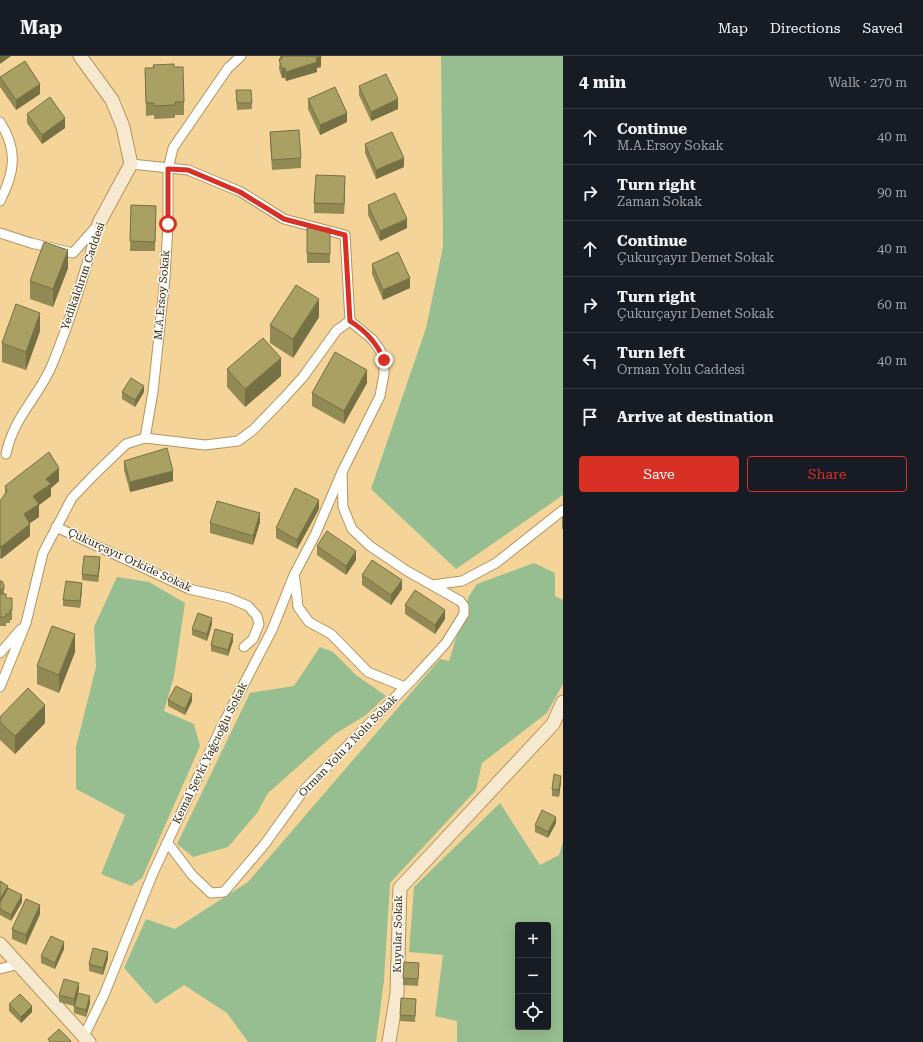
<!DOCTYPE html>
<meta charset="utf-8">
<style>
:root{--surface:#171b24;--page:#20242c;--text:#f1f3f6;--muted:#9ea1a6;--line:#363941;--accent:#d93025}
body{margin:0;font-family:"Roboto Serif",serif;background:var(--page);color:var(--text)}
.controls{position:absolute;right:12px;bottom:12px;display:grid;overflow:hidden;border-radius:4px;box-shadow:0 4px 16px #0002}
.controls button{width:36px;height:36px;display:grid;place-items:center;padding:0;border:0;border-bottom:1px solid var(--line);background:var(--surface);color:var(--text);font:20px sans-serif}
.stop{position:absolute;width:12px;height:12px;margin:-9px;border:3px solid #d93025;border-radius:50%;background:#fff}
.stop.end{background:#d93025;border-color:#fff;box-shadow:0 1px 4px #0008}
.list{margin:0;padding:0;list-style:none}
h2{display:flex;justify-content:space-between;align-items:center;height:52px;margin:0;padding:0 16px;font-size:17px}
h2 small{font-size:13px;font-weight:400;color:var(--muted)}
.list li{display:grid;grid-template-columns:26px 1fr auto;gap:12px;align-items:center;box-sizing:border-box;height:56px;padding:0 16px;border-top:1px solid var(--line)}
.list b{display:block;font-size:15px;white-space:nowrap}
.list p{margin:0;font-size:13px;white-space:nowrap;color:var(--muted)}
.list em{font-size:13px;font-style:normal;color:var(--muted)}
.actions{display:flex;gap:8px;padding:12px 16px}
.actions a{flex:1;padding:9px 0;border:1px solid var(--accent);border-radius:4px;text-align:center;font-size:14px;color:var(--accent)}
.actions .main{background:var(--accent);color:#fff}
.icon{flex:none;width:22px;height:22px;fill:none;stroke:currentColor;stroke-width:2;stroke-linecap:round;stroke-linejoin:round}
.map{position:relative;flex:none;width:563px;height:986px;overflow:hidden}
header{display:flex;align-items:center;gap:24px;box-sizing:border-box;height:56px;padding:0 20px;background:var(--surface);border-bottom:1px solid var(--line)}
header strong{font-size:19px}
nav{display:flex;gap:22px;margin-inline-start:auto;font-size:14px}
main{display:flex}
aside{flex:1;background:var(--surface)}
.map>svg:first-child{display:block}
.green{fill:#97be90;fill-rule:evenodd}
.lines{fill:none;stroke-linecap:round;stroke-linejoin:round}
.street-casing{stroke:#b3945c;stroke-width:11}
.secondary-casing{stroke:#b3945c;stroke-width:15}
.street{stroke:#fff;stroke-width:9}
.secondary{stroke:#f7e9cf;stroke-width:13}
.wall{fill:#918a55}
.shaded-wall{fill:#767045}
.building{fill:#a9a063;stroke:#767045}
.route{stroke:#d93025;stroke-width:5}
.labels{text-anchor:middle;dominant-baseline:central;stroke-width:3;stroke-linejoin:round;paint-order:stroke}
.street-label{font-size:11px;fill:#352811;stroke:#fcf9f3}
</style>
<header>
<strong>Map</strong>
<nav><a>Map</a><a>Directions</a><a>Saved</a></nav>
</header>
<main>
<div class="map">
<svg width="563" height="986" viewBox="0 0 563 986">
<rect width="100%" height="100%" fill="#f5d49a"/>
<g class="green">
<polygon points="441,0 563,0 563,439 456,513 371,433 426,272 443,191"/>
<polygon points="534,507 555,517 555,540 563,544 563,628 547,657 482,707 476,734 390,827 384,924 376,986 248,986 227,957 184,929 156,948 124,912 146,863 175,873 248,826 440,603 449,605 469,540 477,528"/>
<polygon points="117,521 149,526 185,547 174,620 164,655 194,668 200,690 142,822 131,830 101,818 125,759 76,733 76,691 96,611 94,571"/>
<polygon points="320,591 333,596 356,619 386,640 366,659 335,678 268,737 257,757 228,791 193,801 177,788 250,637 294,630"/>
<path d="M500,747L540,809L559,799L563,786V986H457V965L435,960L443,899L409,896L414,831ZM518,869H548V971H518Z"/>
</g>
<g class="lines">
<g class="street-casing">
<g id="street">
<path d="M0,66C18,94 15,116 0,145"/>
<polyline points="131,108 188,114 241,136 284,163 345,179 350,265"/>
<polyline points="0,177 31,187 73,197 97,170"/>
<polyline points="350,265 372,283 380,294 384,304 384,318 380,340 342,416 343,451 352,473 370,490 407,515 432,529 462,525 496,507 563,454"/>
<polyline points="145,382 153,336 165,222 168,168 168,113 173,92 228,12 241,0"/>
<path d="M6,398C14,360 38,342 52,309C71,263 85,215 99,167"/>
<polyline points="56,471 189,533 229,542 248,550 257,560 259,568 253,583 244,591"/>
<polyline points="295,523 298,551 309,566 331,578 368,616 405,631"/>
<polyline points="0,597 21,573"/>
<polyline points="0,631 26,567 43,497 72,442 94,419 126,388 145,382 205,389 238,385 253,374 283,343 303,321 337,274 350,265"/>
<polyline points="167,786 192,819 211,837 224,836 264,789 303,735 414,622 446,587 464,558 464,550 460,545 432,529"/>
<polyline points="0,913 19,908"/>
<polyline points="84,980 104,939 153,817 220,674 272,574 294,519 315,479 342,416"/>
</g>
</g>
<g class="secondary-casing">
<g id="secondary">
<polyline points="80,0 112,44 123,71 131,108 99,167"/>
<polyline points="0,888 89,986"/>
<polyline points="389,986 397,937 400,832 553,668 563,646"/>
</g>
</g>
<use href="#street" class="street"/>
<use href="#secondary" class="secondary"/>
</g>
<g class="wall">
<polygon points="280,0 321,0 321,11 317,12 317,16 286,25 285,22 282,22 279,13"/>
<polygon points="174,11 184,46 184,59 175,59 175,62 154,63 154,59 146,60 145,12"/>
<polygon points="0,21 40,38 16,54 0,31"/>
<polygon points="359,30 398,53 371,65 359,39"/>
<polygon points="236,34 251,34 252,53 237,54"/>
<polygon points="308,43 347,66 320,79 308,53"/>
<polygon points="27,58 65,72 42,88 27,67"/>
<polygon points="270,76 301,102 301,112 272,114 270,86"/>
<polygon points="365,88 404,111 376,123 365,97"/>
<polygon points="345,130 344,158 314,157 314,147"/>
<polygon points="131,149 156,150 155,195 130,195"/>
<polygon points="368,149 407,172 380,185 368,159"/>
<rect x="307" y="172" width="23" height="35"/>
<polygon points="372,208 410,232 383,244 372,218"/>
<polygon points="68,212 53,251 30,243 30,225"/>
<polygon points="319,261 293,302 270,287 270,269"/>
<polygon points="40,275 26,314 2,306 2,287"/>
<polygon points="227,313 281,320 245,351 227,331"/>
<polygon points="367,327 344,368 312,350 312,337"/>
<polygon points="122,336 144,336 135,351 122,343"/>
<polygon points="124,405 173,425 130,436 124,414"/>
<polygon points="59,425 51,432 51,440 39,449 39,461 30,467 30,480 1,503 0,502 0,445 5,439 5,430"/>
<polygon points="319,453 297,493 276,482 276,472"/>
<polygon points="562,460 563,461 563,473 562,473"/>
<polygon points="260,466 253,489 210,477 210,467"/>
<polygon points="317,490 356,504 346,519 317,499"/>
<polygon points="100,508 98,526 82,524 82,518"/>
<polygon points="362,519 402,533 391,549 362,529"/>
<polygon points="0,525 4,529 4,538 6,542 12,542 12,564 10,564 10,567 6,567 6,570 0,570"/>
<polygon points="82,534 80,552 63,550 63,544"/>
<polygon points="405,549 445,563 435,578 405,558"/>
<polygon points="212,568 207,585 192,579 192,573"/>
<polygon points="233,585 228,600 211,595 211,589"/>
<polygon points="75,596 59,637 37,628 37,610"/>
<polygon points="168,644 192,645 185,659 168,650"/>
<polygon points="0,661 45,667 15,698 0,684"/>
<polygon points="561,726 559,741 552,740 552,733"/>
<polygon points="556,767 548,782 535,776 535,769"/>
<polygon points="0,825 8,834 22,846 11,865 0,859"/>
<polygon points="40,858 26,889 12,883 12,873"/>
<polygon points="64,893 55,913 41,907 41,900"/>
<polygon points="108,902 103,919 89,915 89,908"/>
<polygon points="419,913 418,930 403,929 403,922"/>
<polygon points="79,933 78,937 90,947 86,961 74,957 74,950 59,946 59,939"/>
<polygon points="9,948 32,956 21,967 9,955"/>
<polygon points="416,949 415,966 400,965 400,959"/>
</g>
<g class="shaded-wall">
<polygon points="0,0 11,0 0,8"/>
<polygon points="321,1 321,11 317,12 317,16 286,25 286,16"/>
<polygon points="285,12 285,22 282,22 282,13"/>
<polygon points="40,28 40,38 16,54 16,44"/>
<polygon points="398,43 398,53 371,65 371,56"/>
<polygon points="347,57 347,66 320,79 320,69"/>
<polygon points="65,62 65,72 42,88 42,79"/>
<polygon points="404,102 404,111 376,123 376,114"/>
<polygon points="345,120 345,130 344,158 344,148"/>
<polygon points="407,163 407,172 380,185 380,175"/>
<polygon points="68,194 68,212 53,251 53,233"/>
<polygon points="410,222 410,232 383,244 383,234"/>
<polygon points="319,243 319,261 293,302 293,283"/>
<polygon points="40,257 40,275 26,314 26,296"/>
<polygon points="281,302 281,320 245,351 245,333"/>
<polygon points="367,314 367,327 344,368 344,355"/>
<polygon points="144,330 144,336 135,351 135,344"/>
<polygon points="59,412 59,425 51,432 51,440 39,449 39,461 24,471 24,458 33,440 46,423"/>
<polygon points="173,415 173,425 130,436 130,426"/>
<polygon points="319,444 319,453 297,493 297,484"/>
<polygon points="260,457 260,466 253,489 253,480"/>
<polygon points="30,468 30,480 1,503 1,491"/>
<polygon points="356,495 356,504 346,519 346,510"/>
<polygon points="100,501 100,508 98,526 98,520"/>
<polygon points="402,524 402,533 391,549 391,539"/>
<polygon points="82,527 82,534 80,552 80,545"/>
<polygon points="445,554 445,563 435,578 435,569"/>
<polygon points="212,562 212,568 207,585 207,578"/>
<polygon points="75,578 75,596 59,637 59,619"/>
<polygon points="233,578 233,585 228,600 228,594"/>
<polygon points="192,638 192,645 185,659 185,653"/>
<polygon points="45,649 45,667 15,698 15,680"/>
<polygon points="561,720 561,726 559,741 559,734"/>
<polygon points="556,761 556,767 548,782 548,776"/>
<polygon points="8,830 8,837 0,849 0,843"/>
<polygon points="22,839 22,846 11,865 11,859"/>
<polygon points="40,849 40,858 26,889 26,879"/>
<polygon points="64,886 64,893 55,913 55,907"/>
<polygon points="108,896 108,902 103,919 103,912"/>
<polygon points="79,927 79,933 74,950 74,943"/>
<polygon points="90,940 90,947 86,961 86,954"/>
<polygon points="32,950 32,956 21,967 21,961"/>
</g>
<g class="building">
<polygon points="282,0 321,0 321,1 316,2 317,6 286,16 285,12 282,13 279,3 282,3"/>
<polygon points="25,5 40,28 16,44 0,21"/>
<polygon points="174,8 174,11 183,11 184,46 175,46 175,49 154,50 154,47 146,47 145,12 154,12 153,9"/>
<polygon points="386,18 398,43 371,56 359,30"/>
<polygon points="335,31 347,57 320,69 308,43"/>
<polygon points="236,34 251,34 252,47 237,47"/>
<polygon points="50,41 65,62 42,79 27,58"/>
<polygon points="299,74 301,102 272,104 270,76"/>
<polygon points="392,76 404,102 376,114 365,88"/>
<polygon points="316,119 345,120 344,148 314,147"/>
<polygon points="395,137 407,163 380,175 368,149"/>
<polygon points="131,149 156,150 155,186 130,185"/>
<polygon points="307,172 330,172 330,198 307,197"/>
<polygon points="44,186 68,194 53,233 30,225"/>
<polygon points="398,196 410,222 383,234 372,208"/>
<polygon points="296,229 319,243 293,283 270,269"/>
<polygon points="16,248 40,257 26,296 2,287"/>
<polygon points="263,282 281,302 245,333 227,313"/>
<polygon points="335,296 367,314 344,355 312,337"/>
<polygon points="131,322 144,330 135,344 122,336"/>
<polygon points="167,392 173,415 130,426 124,405"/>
<polygon points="49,396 59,412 46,423 51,428 33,440 39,448 24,458 30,468 1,491 0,489 0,445 7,435 5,430"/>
<polygon points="295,432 319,444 297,484 276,472"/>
<polygon points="217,445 260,457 253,480 210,467"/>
<polygon points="327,475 356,495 346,510 317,490"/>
<polygon points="84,500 100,501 98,520 82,518"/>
<polygon points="372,504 402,524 391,539 362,519"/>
<polygon points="0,525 2,525 4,529 4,533 1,533 1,538 6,538 6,542 12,542 12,554 10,554 10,558 6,558 6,561 0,561"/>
<polygon points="66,525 82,527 80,545 63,544"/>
<polygon points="415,534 445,554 435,569 405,549"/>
<polygon points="198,557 212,562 207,578 192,573"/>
<polygon points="52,570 75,578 59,619 37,610"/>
<polygon points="215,573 233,578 228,594 211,589"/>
<polygon points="176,630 192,638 185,653 168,644"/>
<polygon points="28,632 45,649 15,680 0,666 0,661"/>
<polygon points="554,718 561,720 559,734 552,733"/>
<polygon points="542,754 556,761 548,776 535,769"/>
<polygon points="0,825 8,830 0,843"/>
<polygon points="8,832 22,839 11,859 0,853 0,847"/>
<polygon points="26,843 40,849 26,879 12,873"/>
<polygon points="51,880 64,886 55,907 41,900"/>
<polygon points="93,892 108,896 103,912 89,908"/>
<polygon points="404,906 419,907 418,923 403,922"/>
<polygon points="64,923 79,927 74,943 59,939"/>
<polygon points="78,937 90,940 86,954 74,951"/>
<polygon points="20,938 32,950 21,961 9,948"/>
<polygon points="401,942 416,943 415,960 400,959"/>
<polygon points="59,973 71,985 70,986 50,986 48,983"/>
</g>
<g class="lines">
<path class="route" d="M168,168V113L188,114L240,136L284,163L345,179L350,265C366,275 377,287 384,304"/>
</g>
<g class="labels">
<g class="street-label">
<text transform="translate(83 220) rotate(-71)">Yedikaldırım Caddesi</text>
<text transform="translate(162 239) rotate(-85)">M.A.Ersoy Sokak</text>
<text transform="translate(130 504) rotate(25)">Çukurçayır Orkide Sokak</text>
<text transform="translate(348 690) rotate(-46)">Orman Yolu 2 Nolu Sokak</text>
<text transform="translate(210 697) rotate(-64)">Kemal Şevki Yağcıoğlu Sokak</text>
<text transform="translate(398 878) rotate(-89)">Kuyular Sokak</text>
</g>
</g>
</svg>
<div class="controls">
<button>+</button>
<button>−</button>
<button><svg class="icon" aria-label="locate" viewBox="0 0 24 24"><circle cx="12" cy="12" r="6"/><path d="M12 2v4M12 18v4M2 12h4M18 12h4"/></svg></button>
</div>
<div class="stop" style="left:168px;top:168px"></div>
<div class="stop end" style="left:384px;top:304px"></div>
</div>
<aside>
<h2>4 min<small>Walk · 270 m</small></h2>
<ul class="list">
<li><svg class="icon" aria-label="ahead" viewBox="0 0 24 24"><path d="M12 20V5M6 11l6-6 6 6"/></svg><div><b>Continue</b><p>M.A.Ersoy Sokak</p></div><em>40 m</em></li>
<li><svg class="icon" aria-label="right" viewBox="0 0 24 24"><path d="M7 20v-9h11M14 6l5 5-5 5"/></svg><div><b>Turn right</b><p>Zaman Sokak</p></div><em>90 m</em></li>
<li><svg class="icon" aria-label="ahead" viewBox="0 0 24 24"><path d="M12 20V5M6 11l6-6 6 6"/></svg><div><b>Continue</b><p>Çukurçayır Demet Sokak</p></div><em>40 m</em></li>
<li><svg class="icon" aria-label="right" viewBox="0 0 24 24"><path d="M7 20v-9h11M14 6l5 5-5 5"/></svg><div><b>Turn right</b><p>Çukurçayır Demet Sokak</p></div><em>60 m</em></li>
<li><svg class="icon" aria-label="left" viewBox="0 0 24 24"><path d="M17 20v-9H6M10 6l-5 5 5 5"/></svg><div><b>Turn left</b><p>Orman Yolu Caddesi</p></div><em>40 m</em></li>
<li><svg class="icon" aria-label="arrive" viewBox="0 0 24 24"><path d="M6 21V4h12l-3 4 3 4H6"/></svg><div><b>Arrive at destination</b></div></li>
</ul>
<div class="actions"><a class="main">Save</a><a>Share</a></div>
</aside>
</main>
